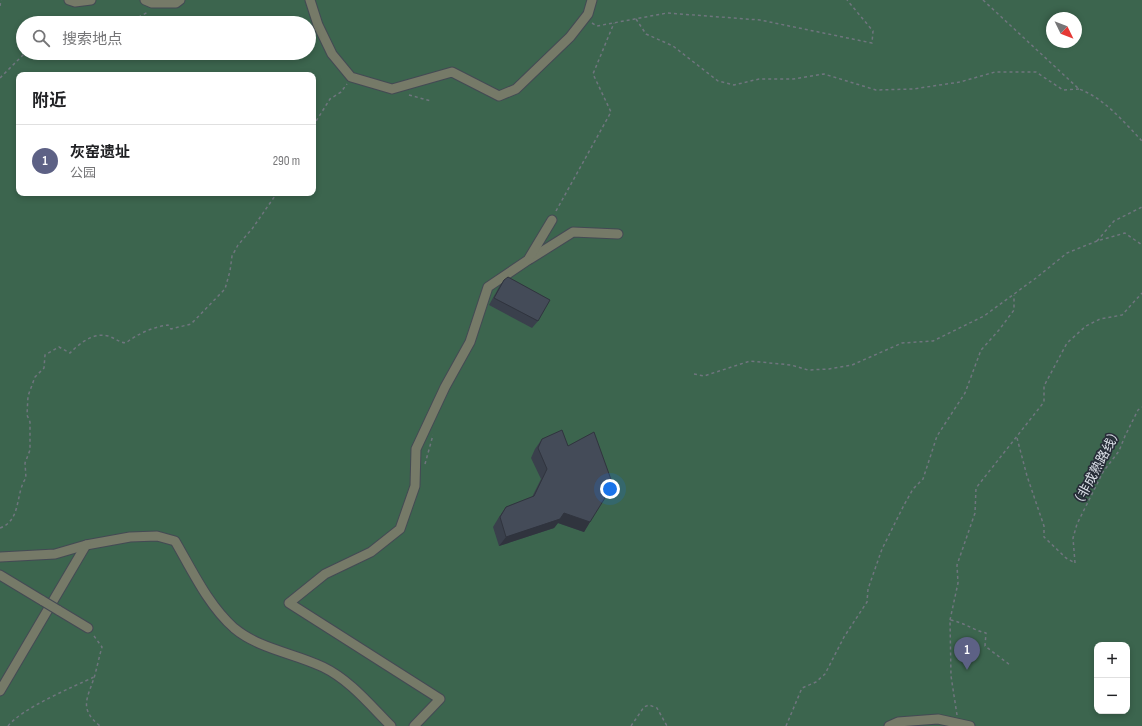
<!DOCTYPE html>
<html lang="zh">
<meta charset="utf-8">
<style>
:root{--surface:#fff;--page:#f6f6f6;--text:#202124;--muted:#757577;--line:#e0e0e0;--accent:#5d6185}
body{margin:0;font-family:"Sofia Sans Condensed","Noto Sans SC",sans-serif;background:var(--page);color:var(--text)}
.controls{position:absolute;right:12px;bottom:12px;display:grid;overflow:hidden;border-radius:8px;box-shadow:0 2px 6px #0003}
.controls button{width:36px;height:36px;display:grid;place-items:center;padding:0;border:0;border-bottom:1px solid var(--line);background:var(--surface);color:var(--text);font:20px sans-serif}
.compass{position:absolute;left:1046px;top:12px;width:36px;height:36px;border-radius:50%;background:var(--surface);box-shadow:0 2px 6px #0003;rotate:133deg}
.you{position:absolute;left:610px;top:489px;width:14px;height:14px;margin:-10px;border:3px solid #fff;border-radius:50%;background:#1a73e8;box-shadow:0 0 0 6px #1a73e833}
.badge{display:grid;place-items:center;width:26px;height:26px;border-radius:50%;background:var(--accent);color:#fff;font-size:13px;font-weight:700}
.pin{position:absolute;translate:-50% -33px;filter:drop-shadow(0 1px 2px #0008)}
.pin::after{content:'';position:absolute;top:21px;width:14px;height:12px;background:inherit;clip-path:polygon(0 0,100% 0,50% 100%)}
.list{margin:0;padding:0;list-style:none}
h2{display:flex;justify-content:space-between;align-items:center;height:52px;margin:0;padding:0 16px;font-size:17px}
h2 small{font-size:13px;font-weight:400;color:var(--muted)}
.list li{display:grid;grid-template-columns:26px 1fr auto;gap:12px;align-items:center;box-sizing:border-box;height:72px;padding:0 16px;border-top:1px solid var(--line)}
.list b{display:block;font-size:15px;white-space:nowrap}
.list p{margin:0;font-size:13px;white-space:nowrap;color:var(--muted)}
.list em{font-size:13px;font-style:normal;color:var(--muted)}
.icon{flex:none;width:22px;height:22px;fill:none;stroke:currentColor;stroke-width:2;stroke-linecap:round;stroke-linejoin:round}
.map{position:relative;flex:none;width:1142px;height:726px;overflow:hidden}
.search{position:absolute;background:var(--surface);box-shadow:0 2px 6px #0003;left:16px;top:16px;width:300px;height:44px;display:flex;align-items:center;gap:10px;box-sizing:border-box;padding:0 14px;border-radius:22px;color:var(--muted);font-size:15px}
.panel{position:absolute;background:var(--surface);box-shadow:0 2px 6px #0003;left:16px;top:72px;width:300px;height:124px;border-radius:8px}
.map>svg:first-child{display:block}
.forest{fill:#3c654e;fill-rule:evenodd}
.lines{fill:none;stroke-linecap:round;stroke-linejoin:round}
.minor-casing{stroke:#444a54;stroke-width:11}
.path{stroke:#6f757e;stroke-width:1.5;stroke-dasharray:3 3;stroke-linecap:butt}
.minor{stroke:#767a68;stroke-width:9}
.minor-bridge-casing{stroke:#444a54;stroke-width:11;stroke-linecap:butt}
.minor-bridge{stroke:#767a68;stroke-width:9}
.wall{fill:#3a404c}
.shaded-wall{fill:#30343e}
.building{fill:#444b58;stroke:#30343e}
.labels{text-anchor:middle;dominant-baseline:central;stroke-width:3.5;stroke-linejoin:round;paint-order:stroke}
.street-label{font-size:13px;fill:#dde1e9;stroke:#272d38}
</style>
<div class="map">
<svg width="1142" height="726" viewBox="0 0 1142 726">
<rect width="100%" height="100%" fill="#272d38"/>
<path class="forest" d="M0,0H1142V726H0ZM1052,18H1076V42H1052ZM23,23H309V53H23ZM19,75H313V193H19ZM1097,645H1127V711H1097Z"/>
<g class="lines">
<g class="minor-casing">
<g id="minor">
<polyline points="69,0 75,2 91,0"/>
<polyline points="145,0 152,3 176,3 180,0"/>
<polyline points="310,0 318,25 332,54 351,77 392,89 452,72 499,96 516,89 570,37 588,14 592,0"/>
<polyline points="530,259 573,232 618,234"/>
<path d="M0,557L55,554L86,545L130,537L157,536L175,541C192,570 208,605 234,628C259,649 294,653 323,667C350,680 370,705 391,726"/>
<polyline points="0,575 43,601"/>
<polyline points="58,610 88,628"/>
<polyline points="0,691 86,545"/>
<polyline points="414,726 440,699 289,603 325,574 371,552 400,529 415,486 416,449 445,387 470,342 488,287 528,260 552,220"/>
<polyline points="889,726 898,722 938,719 970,726"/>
</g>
</g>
<g class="path">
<path d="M983,0L1079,89C1104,98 1124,122 1142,141"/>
<polyline points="0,6 1,0"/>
<polyline points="636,19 646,34 673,46 718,81 734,85 759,79 793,79 824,74 876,90 913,89 960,82 995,72 1036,72 1063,90 1079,89"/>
<polyline points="128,23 148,12"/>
<polyline points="592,23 597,26 667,13 760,20 872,43 873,31 847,0"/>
<polyline points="0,78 25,53"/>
<polyline points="409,95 431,101"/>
<polyline points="313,126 330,99 341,92 347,84"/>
<polyline points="556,211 611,112 593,74 614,23"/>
<polyline points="1097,241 1114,221 1142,207"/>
<polyline points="694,374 704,376 750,361 791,365 808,370 829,369 852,365 902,343 933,341 984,316 1036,278 1067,253 1097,241 1125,233 1142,245"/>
<polyline points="1017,438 1027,476 1044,526 1044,537 1066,558 1075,563"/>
<polyline points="425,464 433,435"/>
<path d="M0,528C22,520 15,493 26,478L25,463L30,450V422L27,415L28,396L35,377L44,368L45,355L59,347L70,353C79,344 93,332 108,336C115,338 118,342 126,343C137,334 153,327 168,325L171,329L191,324L225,289L230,271L232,256L238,245L252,229L277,193"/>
<polyline points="1075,563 1073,538 1077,524 1103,472 1119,451 1125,436 1138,410 1142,407"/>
<polyline points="950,620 958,583 957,565 975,513 976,488 1044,402 1044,386 1067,343 1086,326 1100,319 1122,315 1142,293"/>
<path d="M94,636L102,647C99,657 97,668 94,678C87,699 79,709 100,726"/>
<path d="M957,715L951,676L950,620C963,622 973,630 986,633L985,646L1010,665"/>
<path d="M8,726C22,708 73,687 94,677"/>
<polyline points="631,726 644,707 649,705 657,708 667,726"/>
<polyline points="786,726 802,688 816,682 825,674 844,637 867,602 868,589 882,549 904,505 913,489 923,479 937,436 965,393 981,350 999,330 1014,310 1014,295"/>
</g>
<use href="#minor" class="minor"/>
<g class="minor-bridge-casing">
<polyline id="minor-bridge" points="43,601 58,610"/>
</g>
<use href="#minor-bridge" class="minor-bridge"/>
</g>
<g class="wall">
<polygon points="504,280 538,321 532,328 489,305 499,287"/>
<polygon points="542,439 590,522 584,532 558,523 554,528 499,546 493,527 499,517 506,507 532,497 541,479 531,458 535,449"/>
</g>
<polygon class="shaded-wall" points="564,513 590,522 584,532 558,523 554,528 499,546 506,537"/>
<g class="building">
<polygon points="508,277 550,300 538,321 494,298 504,280"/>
<polygon points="562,430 568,446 594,432 613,485 590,522 564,513 560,519 506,537 500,517 506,507 534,496 547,469 538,448 542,439"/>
</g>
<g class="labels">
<g class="street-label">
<text transform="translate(1097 468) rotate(-62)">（非成熟路线）</text>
</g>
</g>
</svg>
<div class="controls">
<button>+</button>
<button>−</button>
</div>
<svg class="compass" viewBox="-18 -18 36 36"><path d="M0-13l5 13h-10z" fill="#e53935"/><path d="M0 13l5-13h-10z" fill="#757577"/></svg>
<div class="you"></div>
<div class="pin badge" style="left:967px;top:670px">1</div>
<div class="search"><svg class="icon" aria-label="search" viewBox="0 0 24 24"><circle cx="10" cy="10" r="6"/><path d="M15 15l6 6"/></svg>搜索地点</div>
<section class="panel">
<h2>附近<small></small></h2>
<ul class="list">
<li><span class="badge">1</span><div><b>灰窑遗址</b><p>公园</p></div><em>290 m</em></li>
</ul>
</section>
</div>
